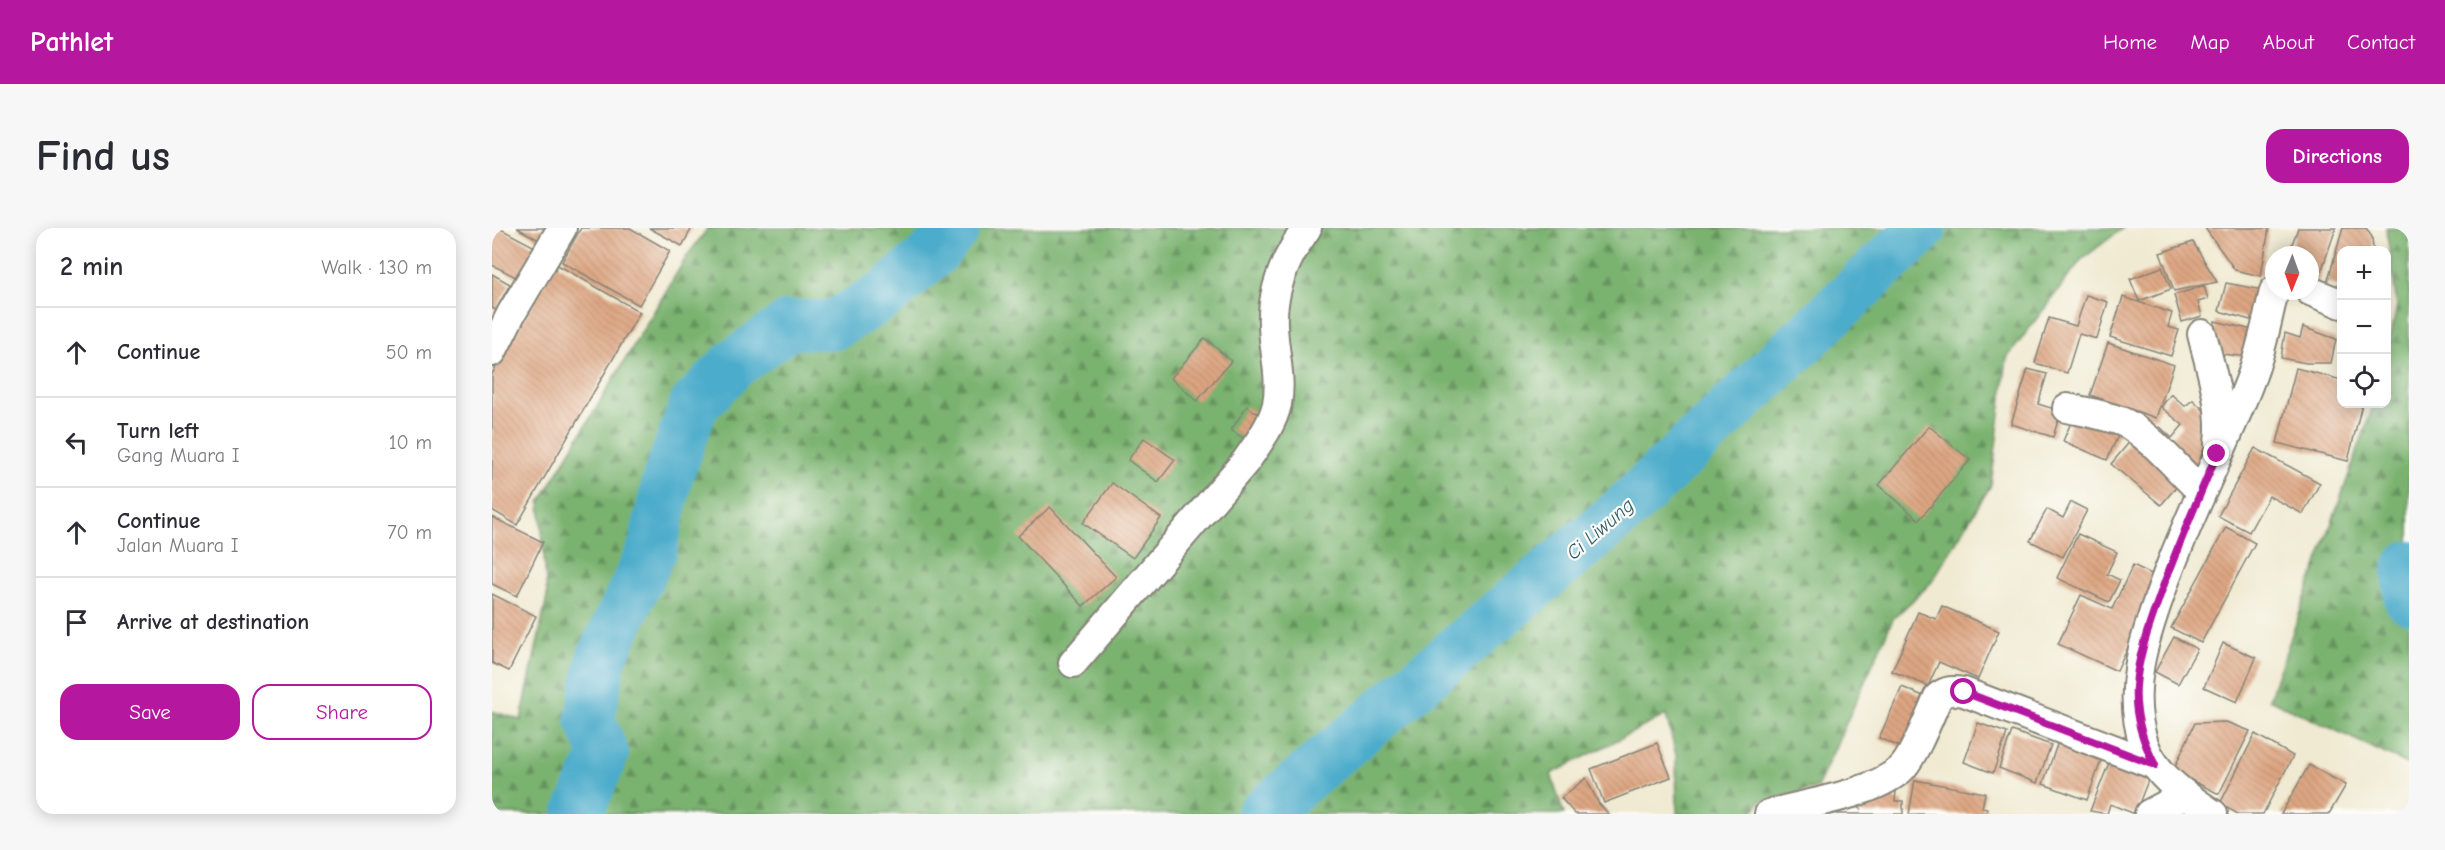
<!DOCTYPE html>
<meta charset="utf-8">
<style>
:root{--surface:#fff;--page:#f7f7f7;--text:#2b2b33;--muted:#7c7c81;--line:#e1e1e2;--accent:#b5179e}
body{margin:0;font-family:"Comic Neue",sans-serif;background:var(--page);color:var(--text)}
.controls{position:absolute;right:18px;top:18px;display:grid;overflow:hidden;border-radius:12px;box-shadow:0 3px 15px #0003}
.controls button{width:54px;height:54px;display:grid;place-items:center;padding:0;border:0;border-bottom:2px solid var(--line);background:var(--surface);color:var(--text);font:30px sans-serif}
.compass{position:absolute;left:1773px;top:18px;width:54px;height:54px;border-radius:50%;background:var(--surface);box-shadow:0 3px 15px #0003;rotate:181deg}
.stop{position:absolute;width:18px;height:18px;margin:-14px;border:4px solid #b5179e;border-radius:50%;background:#fff}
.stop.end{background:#b5179e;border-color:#fff;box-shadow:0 2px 6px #0008}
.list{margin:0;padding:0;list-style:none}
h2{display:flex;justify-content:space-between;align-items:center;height:78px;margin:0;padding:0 24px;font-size:26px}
h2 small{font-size:20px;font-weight:400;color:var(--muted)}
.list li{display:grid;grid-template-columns:39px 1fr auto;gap:18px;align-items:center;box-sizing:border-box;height:90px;padding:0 24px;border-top:2px solid var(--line)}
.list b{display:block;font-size:22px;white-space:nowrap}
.list p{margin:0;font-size:20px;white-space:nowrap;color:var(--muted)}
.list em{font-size:20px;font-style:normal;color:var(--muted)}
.actions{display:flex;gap:12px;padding:18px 24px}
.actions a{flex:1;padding:14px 0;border:2px solid var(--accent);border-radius:18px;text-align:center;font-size:21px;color:var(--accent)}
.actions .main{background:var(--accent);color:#fff}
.icon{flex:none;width:33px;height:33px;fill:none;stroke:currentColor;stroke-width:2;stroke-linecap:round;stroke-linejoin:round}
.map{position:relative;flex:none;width:1917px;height:586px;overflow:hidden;border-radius:18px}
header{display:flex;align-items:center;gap:36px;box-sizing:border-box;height:84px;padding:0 30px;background:var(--accent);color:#fff}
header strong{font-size:28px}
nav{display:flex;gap:33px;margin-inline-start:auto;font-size:21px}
.intro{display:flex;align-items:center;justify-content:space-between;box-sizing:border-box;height:144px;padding:0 36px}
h1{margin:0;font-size:42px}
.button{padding:15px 27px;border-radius:18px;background:var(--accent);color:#fff;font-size:21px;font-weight:700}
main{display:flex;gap:36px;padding:0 36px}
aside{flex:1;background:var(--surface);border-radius:18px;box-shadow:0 3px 15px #0003}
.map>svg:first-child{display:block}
.forest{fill:url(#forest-firs);stroke:#4b6746;stroke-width:1.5}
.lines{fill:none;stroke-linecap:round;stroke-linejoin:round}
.river{stroke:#4caccb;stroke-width:50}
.building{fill:url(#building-back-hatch)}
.minor-casing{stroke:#868377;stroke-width:32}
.minor{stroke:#fff;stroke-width:28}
.route{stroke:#b5179e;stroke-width:8}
.labels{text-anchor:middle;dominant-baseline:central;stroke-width:4.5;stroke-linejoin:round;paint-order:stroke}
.water-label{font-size:20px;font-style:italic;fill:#325d6b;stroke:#fdfcf7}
</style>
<header>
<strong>Pathlet</strong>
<nav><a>Home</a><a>Map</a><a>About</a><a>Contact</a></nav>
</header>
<div class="intro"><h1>Find us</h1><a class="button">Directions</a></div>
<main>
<aside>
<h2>2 min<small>Walk · 130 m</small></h2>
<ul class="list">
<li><svg class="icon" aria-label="ahead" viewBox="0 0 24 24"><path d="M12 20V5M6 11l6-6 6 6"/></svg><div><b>Continue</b></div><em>50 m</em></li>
<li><svg class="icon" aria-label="left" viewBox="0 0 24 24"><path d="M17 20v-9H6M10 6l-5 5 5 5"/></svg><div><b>Turn left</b><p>Gang Muara I</p></div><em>10 m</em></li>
<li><svg class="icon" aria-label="ahead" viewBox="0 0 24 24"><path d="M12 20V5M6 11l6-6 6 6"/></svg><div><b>Continue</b><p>Jalan Muara I</p></div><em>70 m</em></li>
<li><svg class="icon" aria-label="arrive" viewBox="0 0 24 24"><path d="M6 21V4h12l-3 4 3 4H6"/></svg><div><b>Arrive at destination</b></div></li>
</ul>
<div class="actions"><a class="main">Save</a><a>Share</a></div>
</aside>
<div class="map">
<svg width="1917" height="586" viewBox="0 0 1917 586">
<defs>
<pattern id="forest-firs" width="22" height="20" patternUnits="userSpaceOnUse" patternTransform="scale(1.5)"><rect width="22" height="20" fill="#7ab270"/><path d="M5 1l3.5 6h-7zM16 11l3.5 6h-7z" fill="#63905b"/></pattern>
<pattern id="building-back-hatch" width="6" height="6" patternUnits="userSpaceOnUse" patternTransform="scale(1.5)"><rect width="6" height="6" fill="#dda682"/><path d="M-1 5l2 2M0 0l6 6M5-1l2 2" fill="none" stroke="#bd8e70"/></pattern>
</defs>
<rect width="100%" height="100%" fill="#fdfcf7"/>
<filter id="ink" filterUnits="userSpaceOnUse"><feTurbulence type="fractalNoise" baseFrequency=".0167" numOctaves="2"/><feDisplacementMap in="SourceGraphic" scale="12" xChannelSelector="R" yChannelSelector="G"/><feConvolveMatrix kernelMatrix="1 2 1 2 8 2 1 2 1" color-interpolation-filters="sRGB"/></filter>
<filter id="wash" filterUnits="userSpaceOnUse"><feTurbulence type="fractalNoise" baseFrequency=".008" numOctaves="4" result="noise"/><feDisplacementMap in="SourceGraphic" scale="24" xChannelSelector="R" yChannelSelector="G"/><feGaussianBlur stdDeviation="1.35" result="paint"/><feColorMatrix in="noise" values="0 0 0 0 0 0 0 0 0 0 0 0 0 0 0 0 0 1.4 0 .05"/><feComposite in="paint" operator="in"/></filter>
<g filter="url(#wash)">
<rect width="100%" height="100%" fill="#f0ead2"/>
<g class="forest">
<polygon points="216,0 373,0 381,2 385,0 1631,0 1589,32 1515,130 1499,257 1439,355 1401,391 1325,560 1268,574 1259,586 1185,586 1184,527 1174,487 1059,546 1072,586 0,586 0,483 29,492 55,369 48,274 195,28"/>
<polygon points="1894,0 1917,0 1917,537 1777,471 1882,176 1894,176 1895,127 1905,77"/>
</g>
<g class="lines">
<g class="river">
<polyline points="1917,338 1915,347 1917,371"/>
<polyline points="86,586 112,526 98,491 109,431 160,322 176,249 202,177 242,136 297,97 342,97 394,66 443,24 463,0"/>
<polyline points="770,586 1134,280 1430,0"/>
</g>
</g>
<g id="blocks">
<g class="building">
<polygon points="0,0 7,0 43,19 26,50 0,37"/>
<polygon points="25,0 54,0 47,12"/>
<polygon points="89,0 138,0 178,23 147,77 70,34"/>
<polygon points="157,0 200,0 190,18"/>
<polygon points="1713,0 1777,0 1769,48 1743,42"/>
<polygon points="1806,0 1844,0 1825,56 1818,53 1818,27 1796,27"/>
<polygon points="1851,0 1874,0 1880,9 1881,22 1850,22 1850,60 1835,55"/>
<polygon points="1701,14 1725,54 1682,63 1668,25"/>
<polygon points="64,36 148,84 25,297 0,282 0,146"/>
<polygon points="1670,39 1679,61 1647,73 1638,51"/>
<polygon points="0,46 18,56 4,82 0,80"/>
<polygon points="1734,55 1771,62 1762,93 1727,83"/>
<polygon points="1712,58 1716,71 1706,74 1710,88 1690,94 1682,67"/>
<polygon points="1594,67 1616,74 1605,111 1587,106 1575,145 1543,135 1557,90 1584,98"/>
<polygon points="1631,69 1680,85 1676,99 1687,102 1679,128 1618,109"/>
<polygon points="1723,93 1761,102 1755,129 1722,125"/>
<polygon points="1811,99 1844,111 1839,135 1814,135 1789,130 1793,105 1808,110"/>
<polygon points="713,110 739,133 705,173 679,150"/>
<polygon points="1616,115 1682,137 1664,190 1598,167"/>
<polygon points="1804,140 1850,152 1850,176 1870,176 1856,233 1785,215"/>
<polygon points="1536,141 1555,146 1546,176 1569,183 1561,209 1519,196"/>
<polygon points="1679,166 1693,178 1701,172 1719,189 1720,199 1702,247 1661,209 1668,199 1680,210 1691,197 1669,179"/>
<polygon points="755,178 769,188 754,212 739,202"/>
<polygon points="1581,190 1628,203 1615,232 1571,213"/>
<polygon points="1437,198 1478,232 1427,292 1387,257"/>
<polygon points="652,210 683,232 666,254 636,232"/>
<polygon points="1640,211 1690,252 1669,277 1619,236"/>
<polygon points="1763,220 1828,255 1811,286 1777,268 1757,304 1726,288"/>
<polygon points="620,255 669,290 641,330 591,295"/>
<polygon points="1579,274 1595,282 1571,329 1538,313 1555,281 1571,290"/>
<polygon points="558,279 624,349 591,378 526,308"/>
<polygon points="0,289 51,314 25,368 0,356"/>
<polygon points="1734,299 1763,315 1709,415 1679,400"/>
<polygon points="1586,306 1625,324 1615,346 1628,352 1617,374 1565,350"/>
<polygon points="1641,337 1668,350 1625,443 1566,416 1589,367 1620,381"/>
<polygon points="0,366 44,388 17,443 0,435"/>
<polygon points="1450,378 1507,403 1486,451 1447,434 1436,458 1400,443 1426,384 1444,391"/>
<polygon points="1682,409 1705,421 1686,456 1663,444"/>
<polygon points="1731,415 1764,430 1745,474 1712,459"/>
<polygon points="1410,459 1438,471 1415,522 1387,510"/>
<polygon points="1734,494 1758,503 1727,566 1681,543 1703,495"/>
<polygon points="1486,495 1515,505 1501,545 1472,534"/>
<polygon points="1520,503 1559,517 1545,555 1507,540"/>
<polygon points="1763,506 1801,528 1771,586 1746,586 1728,576"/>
<polygon points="1566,514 1610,530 1595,572 1551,556"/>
<polygon points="1165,515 1179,549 1112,575 1099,541"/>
<polygon points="1620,527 1660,542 1643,586 1618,576 1615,586 1598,583"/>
<polygon points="1817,537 1854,557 1837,586 1789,586"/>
<polygon points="1094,550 1107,576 1117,586 1083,586 1069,570"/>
<polygon points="1423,552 1493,565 1490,580 1495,581 1494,586 1417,586"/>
<polygon points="1387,554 1405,554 1403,573 1411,573 1411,586 1345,586 1354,569 1368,581 1369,572 1385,572"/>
</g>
</g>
</g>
<g filter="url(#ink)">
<use href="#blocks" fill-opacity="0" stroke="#868377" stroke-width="1.5"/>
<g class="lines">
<g class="minor-casing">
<g id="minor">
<polyline points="1818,63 1850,76"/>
<path d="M1710,106C1718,140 1732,179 1727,215"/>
<polyline points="0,124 19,86 70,0"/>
<path d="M1575,180C1594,184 1615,187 1633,195C1659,208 1687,243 1709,263"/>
<path d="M581,435L754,233C766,215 780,198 785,176C790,150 782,124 781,98C779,61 794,29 815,0"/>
<path d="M1277,586C1315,575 1378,567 1408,542C1421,531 1438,487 1446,469C1455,462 1461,462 1472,464L1663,537"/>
<polyline points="1657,586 1693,567"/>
<path d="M1721,586C1694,568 1663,548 1652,516C1634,463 1652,411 1670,361C1695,290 1730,225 1757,155C1769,126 1775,93 1782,63"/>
</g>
</g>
<use href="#minor" class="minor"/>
</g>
</g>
<g class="lines" filter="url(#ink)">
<path class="route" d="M1472,464L1663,537C1650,512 1642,486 1644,458C1646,428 1657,398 1667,370C1684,321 1705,273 1725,226"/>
</g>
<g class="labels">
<g class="water-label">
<text transform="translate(1108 301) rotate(-41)">Ci Liwung</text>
</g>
</g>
</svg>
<div class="controls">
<button>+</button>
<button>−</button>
<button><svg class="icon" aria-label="locate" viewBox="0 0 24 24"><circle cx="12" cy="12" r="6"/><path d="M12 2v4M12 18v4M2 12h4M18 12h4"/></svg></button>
</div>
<svg class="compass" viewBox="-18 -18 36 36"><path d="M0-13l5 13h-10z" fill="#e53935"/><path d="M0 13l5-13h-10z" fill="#7c7c81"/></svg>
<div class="stop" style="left:1472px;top:464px"></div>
<div class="stop end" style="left:1725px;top:226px"></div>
</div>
</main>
